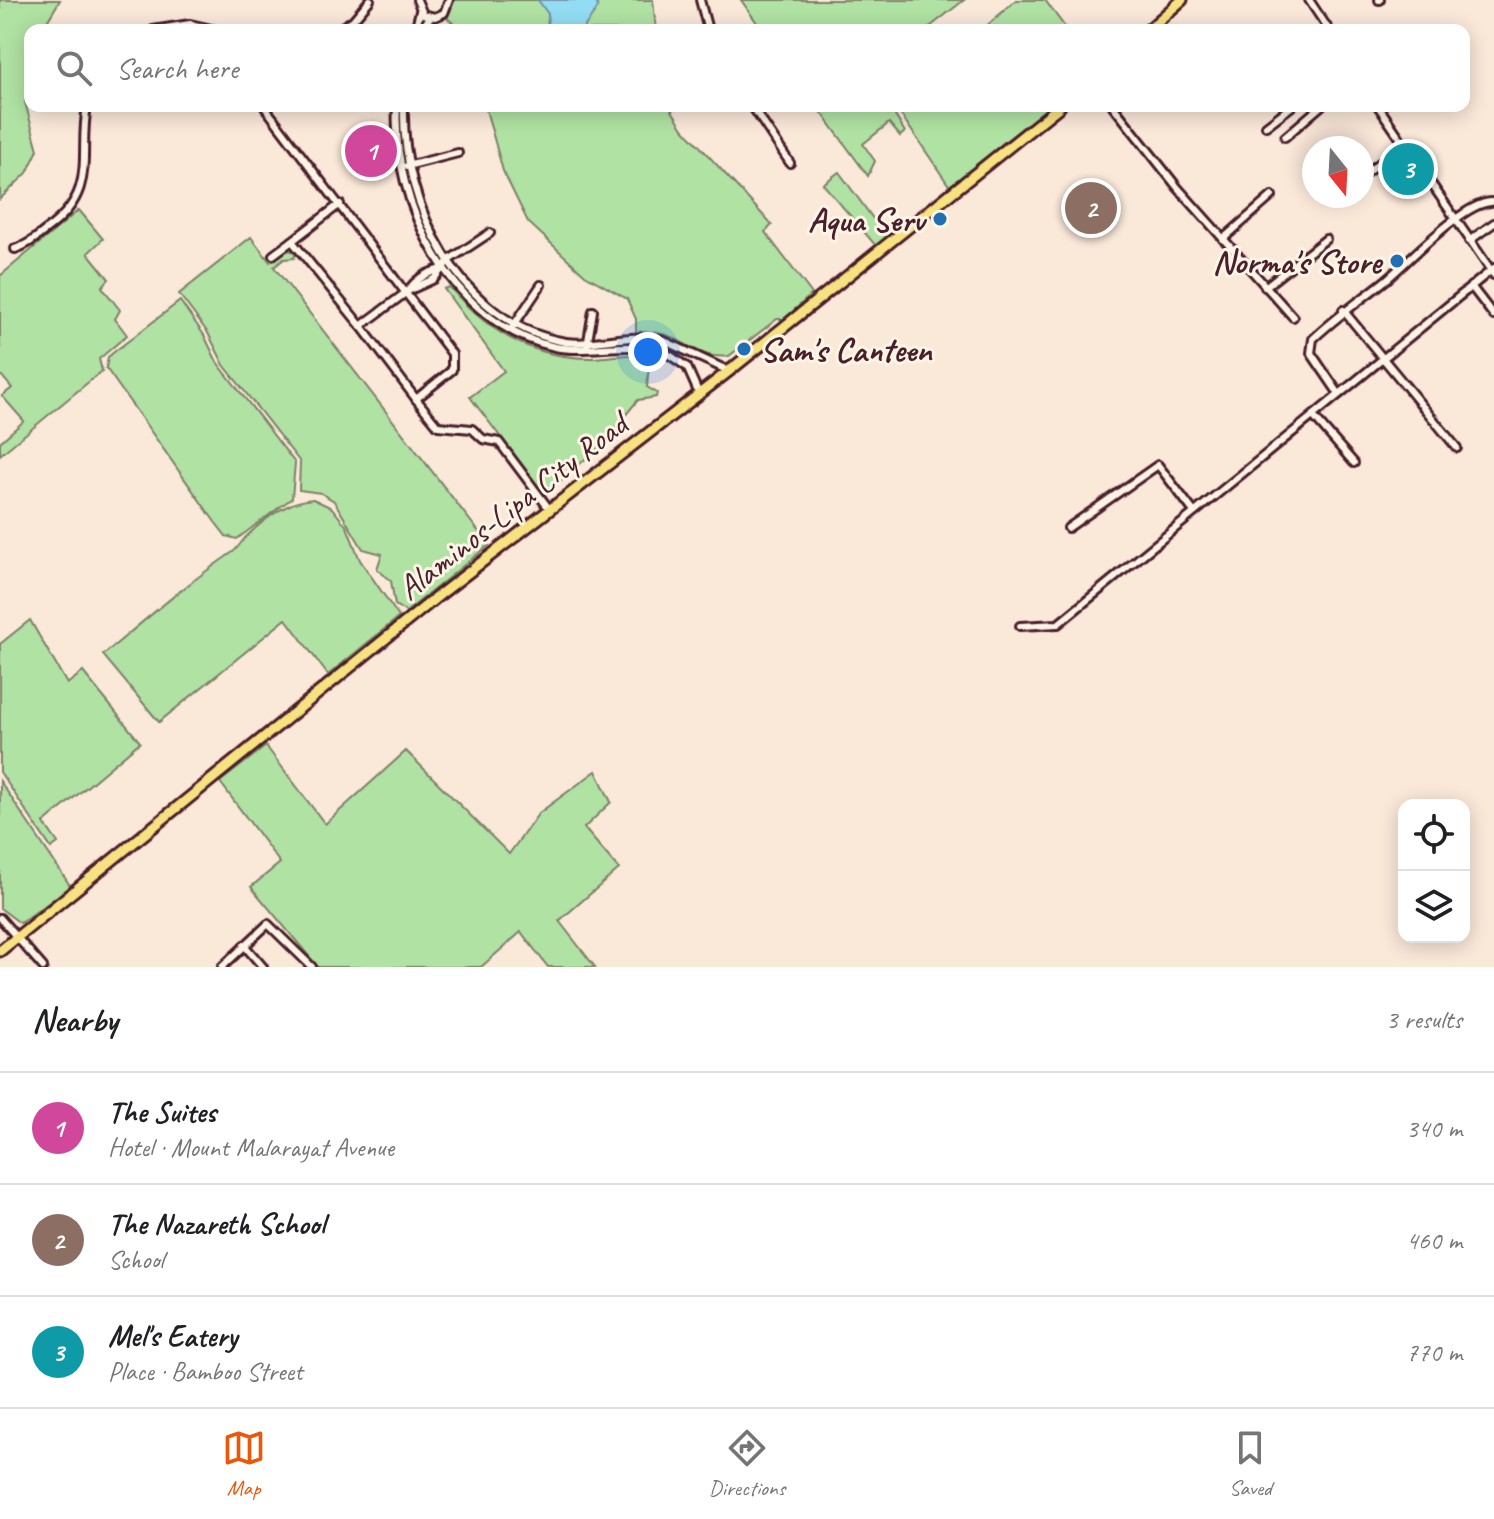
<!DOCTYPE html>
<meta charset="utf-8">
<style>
:root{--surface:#fff;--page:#f2f2f2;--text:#202124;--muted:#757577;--line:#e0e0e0;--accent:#ea580c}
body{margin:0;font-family:Caveat,sans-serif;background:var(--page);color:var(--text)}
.controls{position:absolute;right:24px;bottom:24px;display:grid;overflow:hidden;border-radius:16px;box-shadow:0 4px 20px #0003}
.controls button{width:72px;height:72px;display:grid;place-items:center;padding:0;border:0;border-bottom:2px solid var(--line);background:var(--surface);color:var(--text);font:40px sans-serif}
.compass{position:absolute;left:1302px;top:136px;width:72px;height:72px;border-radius:50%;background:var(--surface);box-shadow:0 4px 20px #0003;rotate:162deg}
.you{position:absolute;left:648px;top:352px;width:28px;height:28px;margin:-20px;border:6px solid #fff;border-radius:50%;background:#1a73e8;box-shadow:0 0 0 12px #1a73e833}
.badge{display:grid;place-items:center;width:52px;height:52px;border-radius:50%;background:var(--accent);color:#fff;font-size:26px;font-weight:700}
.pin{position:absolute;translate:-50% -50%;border:4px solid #fff;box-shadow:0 2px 8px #0006}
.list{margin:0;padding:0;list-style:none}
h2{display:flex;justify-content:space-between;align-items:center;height:104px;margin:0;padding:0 32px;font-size:34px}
h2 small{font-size:26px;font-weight:400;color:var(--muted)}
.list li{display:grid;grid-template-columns:52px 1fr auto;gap:24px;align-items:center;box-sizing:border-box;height:112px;padding:0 32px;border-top:2px solid var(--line)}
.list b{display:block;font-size:30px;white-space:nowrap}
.list p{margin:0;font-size:26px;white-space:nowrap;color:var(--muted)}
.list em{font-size:26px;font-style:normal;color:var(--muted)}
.icon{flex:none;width:44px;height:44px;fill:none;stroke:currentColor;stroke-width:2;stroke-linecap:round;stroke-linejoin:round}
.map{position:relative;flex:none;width:1494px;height:967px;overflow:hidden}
.search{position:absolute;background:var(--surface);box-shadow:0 4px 20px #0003;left:24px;right:24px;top:24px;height:88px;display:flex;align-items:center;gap:20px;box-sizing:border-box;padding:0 28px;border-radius:16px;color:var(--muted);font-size:30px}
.sheet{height:440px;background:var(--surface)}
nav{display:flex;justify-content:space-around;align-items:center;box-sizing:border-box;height:112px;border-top:2px solid var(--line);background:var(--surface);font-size:22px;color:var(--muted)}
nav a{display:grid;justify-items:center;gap:4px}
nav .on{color:var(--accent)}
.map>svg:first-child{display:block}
.green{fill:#b0e2a3;stroke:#7d8067;stroke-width:2}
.water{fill:#92ddf3;stroke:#7591a3;stroke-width:2}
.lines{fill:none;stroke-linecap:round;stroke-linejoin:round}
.street-casing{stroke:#4a1f2b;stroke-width:12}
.primary-casing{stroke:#4a1f2b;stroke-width:15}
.street{stroke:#fcf5e5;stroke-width:6}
.primary{stroke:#f7e281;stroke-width:9}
.poi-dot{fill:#1f6fb2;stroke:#fcf5e5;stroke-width:3}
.labels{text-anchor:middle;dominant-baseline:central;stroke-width:6;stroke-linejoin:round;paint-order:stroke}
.poi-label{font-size:34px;font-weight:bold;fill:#4a1f2b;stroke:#fcf5e5;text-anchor:end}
.street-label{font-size:34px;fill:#4a1f2b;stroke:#fcf5e5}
</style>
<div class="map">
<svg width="1494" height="967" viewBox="0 0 1494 967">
<rect width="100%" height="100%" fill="#fae8d9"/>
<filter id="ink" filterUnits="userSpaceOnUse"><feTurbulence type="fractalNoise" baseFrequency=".0125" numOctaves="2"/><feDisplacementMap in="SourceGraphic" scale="16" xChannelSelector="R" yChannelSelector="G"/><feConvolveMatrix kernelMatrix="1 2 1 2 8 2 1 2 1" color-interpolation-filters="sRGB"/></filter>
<g filter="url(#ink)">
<g class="green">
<polygon points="0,0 60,0 42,30 30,30 30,83 25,102 38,150 27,173 0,199"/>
<polygon points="454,0 653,0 656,30 461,30 447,18"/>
<polygon points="741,0 964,0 926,30 762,30"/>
<polygon points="1016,0 1045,0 1067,30 982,30"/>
<path d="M485,106H669L683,128L772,225L765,232L812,294L784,319H777L729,356C691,361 680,327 636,332V319L627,299L585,275L528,222L503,171Z"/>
<polygon points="817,106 889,106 905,132 900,136 889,123 863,144 875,161 868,176"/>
<polygon points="895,106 1055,106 950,187"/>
<polygon points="839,172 877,224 891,235 876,246 823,184"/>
<polygon points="79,210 103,239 88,253 109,279 102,287 120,310 115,319 127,335 99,359 102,371 0,455 0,442 24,421 2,396 12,388 0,374 0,276"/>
<polygon points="251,237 270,262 288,250 296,252 294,258 284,259 274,267 489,545 406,612 395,605 391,581 377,569 382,554 363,549 334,501 321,493 299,490 300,462 224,365 208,333 179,294"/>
<path d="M450,287C487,332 535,359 594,358C616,357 634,351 656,358L649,366L647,387L657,393L656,397L638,400L600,446L545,495L470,397L504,371L444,289Z"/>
<polygon points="180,301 204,335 217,362 295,463 292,498 237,539 226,536 215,522 106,368 108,357 114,352"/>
<path d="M313,499L332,508L347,527L360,560L399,617L328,675L286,619L159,722L103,655C145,620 186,584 233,552C239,547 243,539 249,534C267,517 288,501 313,499Z"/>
<polygon points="30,620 67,684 83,672 140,742 44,823 58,843 51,848 0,772 0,644"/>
<polygon points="266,746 325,824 406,751 509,854 539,813 596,771 611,802 584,828 619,869 559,921 595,967 548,967 521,932 481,967 318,967 251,887 280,863 220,782"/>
<polygon points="0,781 71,887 20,923 0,908"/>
</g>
<polygon class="water" points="538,0 596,0 598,8 582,30 547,30 548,14"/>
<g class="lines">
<g class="street-casing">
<g id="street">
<polyline points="417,0 423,14 435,17 444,13 449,0"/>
<polyline points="700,0 708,30"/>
<polyline points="1309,0 1329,30"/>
<polyline points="1379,0 1380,0"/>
<polyline points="153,30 190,24 216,30"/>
<polyline points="337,30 353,20 370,0"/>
<polyline points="415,30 420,11"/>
<polyline points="421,30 430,17"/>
<polyline points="264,106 452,354 452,370 416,399 361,326"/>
<path d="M397,106C391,202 452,326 555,347C590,354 629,340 663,352"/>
<path d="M404,106C401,205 460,324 566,342C599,347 638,329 669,343"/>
<polyline points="752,106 790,163"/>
<polyline points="1113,106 1178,188 1293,317"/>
<polyline points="1378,106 1494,275"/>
<polyline points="1266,126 1292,106"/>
<polyline points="1285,137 1321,106"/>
<polyline points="407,166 458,153"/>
<polyline points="1362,176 1403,146"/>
<polyline points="340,204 292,241 361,326 408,291 434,279 449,260 490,233"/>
<polyline points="1223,239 1272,196"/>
<polyline points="1469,241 1494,223"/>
<path d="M15,249C29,245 39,235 51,226C98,189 78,155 87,106"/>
<polyline points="273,255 292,241"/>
<polyline points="1471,286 1494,316"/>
<polyline points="1265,287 1326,239"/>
<path d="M408,291C416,279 427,272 442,269"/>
<polyline points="1343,310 1457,448"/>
<polyline points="512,328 541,285"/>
<polyline points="673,345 729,371"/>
<polyline points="587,347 593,311"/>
<polyline points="668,354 687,367 699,394"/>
<path d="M1339,394L1311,353L1313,339C1336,317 1361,300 1386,280C1409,261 1463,203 1491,202"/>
<polyline points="416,399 438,426 472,429 483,439 499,442 550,510"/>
<polyline points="1313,416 1354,463"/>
<polyline points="1068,528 1158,465 1194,512"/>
<polyline points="1020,626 1058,624 1494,268"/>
<polyline points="0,918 43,967"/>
<polyline points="244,945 263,967"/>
<polyline points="222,967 268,924 312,967"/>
</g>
</g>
<g class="primary-casing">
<g id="primary">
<polyline points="1148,30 1182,0"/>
<polyline points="0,951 438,596 729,371 1060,106"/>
</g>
</g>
<use href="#street" class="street"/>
<use href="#primary" class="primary"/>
</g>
</g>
<g class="poi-dot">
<circle cx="940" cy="219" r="8"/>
<circle cx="1397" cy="261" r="8"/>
<circle cx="744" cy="349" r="8"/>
</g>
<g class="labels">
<g class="poi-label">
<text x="924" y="219">Aqua Serv</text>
<text x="1381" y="261">Norma's Store</text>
<text x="760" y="349" text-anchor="start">Sam's Canteen</text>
</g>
<g class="street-label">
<text transform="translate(512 506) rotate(-38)">Alaminos-Lipa City Road</text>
</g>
</g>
</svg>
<div class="controls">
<button><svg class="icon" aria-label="locate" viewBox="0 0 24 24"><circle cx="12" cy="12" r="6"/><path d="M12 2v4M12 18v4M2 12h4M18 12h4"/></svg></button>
<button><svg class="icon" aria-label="layers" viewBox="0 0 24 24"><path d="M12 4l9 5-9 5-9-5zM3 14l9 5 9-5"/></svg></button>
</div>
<svg class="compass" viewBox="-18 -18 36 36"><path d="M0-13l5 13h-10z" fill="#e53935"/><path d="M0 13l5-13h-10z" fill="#757577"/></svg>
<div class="you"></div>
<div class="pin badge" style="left:371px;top:151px;background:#d1479c">1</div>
<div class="pin badge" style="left:1091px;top:208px;background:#8d6e63">2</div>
<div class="pin badge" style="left:1408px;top:169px;background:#0f9aa8">3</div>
<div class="search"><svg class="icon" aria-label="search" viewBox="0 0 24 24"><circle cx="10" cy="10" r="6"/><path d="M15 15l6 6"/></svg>Search here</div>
</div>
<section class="sheet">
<h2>Nearby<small>3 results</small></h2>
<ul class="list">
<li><span class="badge" style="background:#d1479c">1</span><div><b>The Suites</b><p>Hotel · Mount Malarayat Avenue</p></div><em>340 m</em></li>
<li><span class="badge" style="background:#8d6e63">2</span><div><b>The Nazareth School</b><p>School</p></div><em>460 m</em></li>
<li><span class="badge" style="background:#0f9aa8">3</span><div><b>Mel's Eatery</b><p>Place · Bamboo Street</p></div><em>770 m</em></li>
</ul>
</section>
<nav>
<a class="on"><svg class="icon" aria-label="map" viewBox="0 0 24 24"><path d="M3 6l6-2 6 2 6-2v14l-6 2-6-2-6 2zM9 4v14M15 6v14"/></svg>Map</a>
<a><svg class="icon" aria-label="directions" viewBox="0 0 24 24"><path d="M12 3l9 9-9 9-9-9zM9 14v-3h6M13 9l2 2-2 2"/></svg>Directions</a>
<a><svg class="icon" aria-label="saved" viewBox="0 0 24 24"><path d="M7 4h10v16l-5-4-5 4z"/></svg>Saved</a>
</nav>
